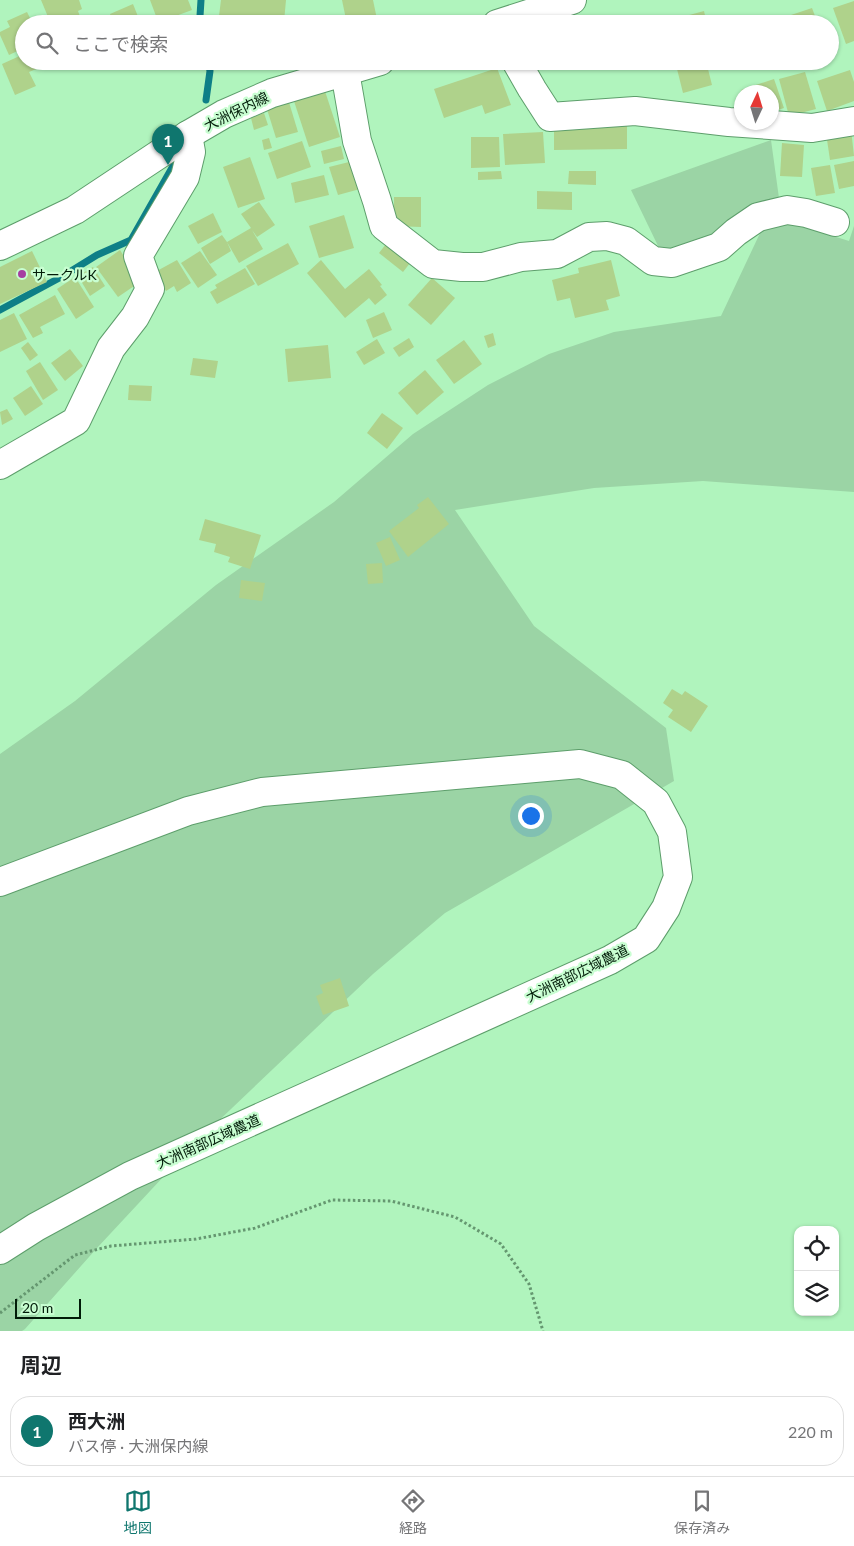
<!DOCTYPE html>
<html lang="ja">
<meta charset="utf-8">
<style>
:root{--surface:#fff;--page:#f6f6f6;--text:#202124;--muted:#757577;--line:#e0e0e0;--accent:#0f766e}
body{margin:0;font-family:Lato,"Noto Sans JP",sans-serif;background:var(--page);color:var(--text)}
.controls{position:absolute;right:15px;bottom:15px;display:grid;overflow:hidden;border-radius:10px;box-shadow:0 1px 4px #0004}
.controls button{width:45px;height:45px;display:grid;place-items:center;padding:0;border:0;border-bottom:1px solid var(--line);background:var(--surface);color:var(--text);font:25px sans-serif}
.compass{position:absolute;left:734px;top:85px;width:45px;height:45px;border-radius:50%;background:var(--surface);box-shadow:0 1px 4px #0004;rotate:4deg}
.scale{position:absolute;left:15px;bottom:12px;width:66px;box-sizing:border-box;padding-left:5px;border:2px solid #011b08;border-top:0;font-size:14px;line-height:18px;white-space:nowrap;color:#011b08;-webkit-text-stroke:4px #c8fed1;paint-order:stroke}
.you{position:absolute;left:530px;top:815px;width:18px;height:18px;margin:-12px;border:4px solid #fff;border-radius:50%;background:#1a73e8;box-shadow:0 0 0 8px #1a73e833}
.badge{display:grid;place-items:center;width:32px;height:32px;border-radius:50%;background:var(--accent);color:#fff;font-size:16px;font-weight:700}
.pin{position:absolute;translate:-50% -41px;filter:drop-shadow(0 1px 2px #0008)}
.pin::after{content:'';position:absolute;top:26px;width:18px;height:15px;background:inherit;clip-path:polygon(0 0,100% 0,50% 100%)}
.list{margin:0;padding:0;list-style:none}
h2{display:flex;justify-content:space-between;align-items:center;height:65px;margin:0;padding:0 20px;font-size:21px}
h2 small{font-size:16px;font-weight:400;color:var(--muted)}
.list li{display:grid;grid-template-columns:32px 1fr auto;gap:15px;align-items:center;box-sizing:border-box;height:70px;margin:0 10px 10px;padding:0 10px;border:1px solid var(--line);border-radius:20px}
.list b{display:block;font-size:19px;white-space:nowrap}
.list p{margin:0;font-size:16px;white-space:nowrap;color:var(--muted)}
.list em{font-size:16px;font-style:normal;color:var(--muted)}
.icon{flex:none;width:28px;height:28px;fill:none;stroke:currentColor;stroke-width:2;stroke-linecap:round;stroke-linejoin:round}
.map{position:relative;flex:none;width:854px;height:1331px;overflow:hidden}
.search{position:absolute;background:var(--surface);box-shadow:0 1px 4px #0004;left:15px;right:15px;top:15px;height:55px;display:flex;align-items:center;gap:12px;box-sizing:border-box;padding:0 18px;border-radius:28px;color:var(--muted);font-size:19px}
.sheet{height:145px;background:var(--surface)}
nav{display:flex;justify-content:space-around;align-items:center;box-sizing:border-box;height:70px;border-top:1px solid var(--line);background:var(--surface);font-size:14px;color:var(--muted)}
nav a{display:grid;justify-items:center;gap:2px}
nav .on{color:var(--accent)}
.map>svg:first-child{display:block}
.green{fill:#9bd4a5}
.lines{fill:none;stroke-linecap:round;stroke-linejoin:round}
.stream{stroke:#0e7f87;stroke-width:7}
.building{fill:#afd28b}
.minor-casing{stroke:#5d9e6b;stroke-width:30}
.major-casing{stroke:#5d9e6b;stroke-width:30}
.path{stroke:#659770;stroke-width:3;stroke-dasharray:2.5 2.5;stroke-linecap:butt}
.minor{stroke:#fff;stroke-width:28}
.major{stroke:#fff;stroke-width:28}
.poi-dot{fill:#a63ea1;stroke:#c8fed1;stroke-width:2}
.labels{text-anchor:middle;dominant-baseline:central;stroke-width:4.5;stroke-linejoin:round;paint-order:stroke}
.street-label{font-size:14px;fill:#011b08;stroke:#c8fed1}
.poi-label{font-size:14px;fill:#011b08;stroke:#c8fed1;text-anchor:start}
</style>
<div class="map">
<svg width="854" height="1331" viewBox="0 0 854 1331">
<rect width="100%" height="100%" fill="#b0f4bd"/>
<polygon class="green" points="771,140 782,220 849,241 854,226 854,492 703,481 594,488 455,510 534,626 666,728 674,781 445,913 373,974 191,1147 97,1248 25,1329 22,1331 0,1331 0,754 75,701 216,585 334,502 413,434 488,385 549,354 614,332 721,316 761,231 660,250 631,190"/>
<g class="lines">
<g class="stream">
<polyline points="201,0 200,16 201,24"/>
<polyline points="206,100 210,71 208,61"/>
<polyline points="0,310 63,276 97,255 131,240 177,159"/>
</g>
</g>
<g class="building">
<polygon points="41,0 79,0 82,9 78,11 82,22 77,24 51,24"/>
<polygon points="150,0 188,0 192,10 173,17 175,22 169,24 159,24"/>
<polygon points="221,0 286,0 284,22 219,16"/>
<polygon points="342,0 373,0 378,24 347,24"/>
<polygon points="854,1 854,41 846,44 833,8"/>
<polygon points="133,4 141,24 114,24 110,14"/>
<polygon points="812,8 818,24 774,24 773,21"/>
<polygon points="704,11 707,24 660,24 660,23"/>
<polygon points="27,12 32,22 37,20 39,24 24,24 24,48 9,55 0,35 0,32 10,27 7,21"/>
<polygon points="24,54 24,61 38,61 41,67 29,72 36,86 15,95 2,64"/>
<polygon points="45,61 68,61 48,69"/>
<polygon points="675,61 706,61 712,85 683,93"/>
<polygon points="709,61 735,61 735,63 712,70"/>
<polygon points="497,68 511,105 485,114 482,105 444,118 434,89"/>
<polygon points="850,70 854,82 854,101 827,111 817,81"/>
<polygon points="805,72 816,109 789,116 779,79"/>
<polygon points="774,79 784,108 772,112 772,92 742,92 741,90"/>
<polygon points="323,85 340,137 309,147 292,95"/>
<polygon points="288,99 298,132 276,138 266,106"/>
<polygon points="264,113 268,125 254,130 251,118"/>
<polygon points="627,122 627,149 554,150 554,124"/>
<polygon points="851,129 854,156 830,160 826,133"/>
<polygon points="543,132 545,163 505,165 503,134"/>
<polygon points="471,137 499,137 500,167 471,168"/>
<polygon points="269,138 272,148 264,150 262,140"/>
<polygon points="302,141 311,167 277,179 268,153"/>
<polygon points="782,143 804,145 802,177 780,176"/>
<polygon points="341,146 344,159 324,164 321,151"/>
<polygon points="250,157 265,199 238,208 223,167"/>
<polygon points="353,161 360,189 338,195 329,167"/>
<polygon points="854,161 854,186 839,189 834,165"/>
<polygon points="830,165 835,193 816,196 811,168"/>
<polygon points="501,171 502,179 478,180 478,172"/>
<polygon points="569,171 596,171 596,185 568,184"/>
<polygon points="324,175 329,195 295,203 291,183"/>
<polygon points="537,191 572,192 572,210 537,209"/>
<polygon points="394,197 421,197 421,227 394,226"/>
<polygon points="259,202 275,225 257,237 252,230 263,249 239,263 227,242 231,251 210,264 201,248 222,235 227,242 251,228 241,214"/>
<polygon points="213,213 222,232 198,244 188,226"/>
<polygon points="344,215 354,248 319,258 309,226"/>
<polygon points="390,239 414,258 403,272 379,253"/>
<polygon points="288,243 299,264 258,286 246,266"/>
<polygon points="120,250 140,282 118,297 96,267"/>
<polygon points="32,251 47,282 0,304 0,267"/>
<polygon points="200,251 217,275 198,288 181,263"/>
<polygon points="177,260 191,283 177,292 174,286 166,291 155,272"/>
<polygon points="321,260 345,289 369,269 382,285 380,286 387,295 375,305 369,298 345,318 307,273"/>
<polygon points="611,260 620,296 606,300 609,310 575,318 570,298 557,301 552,280 579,273 578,268"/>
<polygon points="93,267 105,286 90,296 78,276"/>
<polygon points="245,268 255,284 217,304 210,292 217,288 215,285"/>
<polygon points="75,277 94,307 76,319 57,289"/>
<polygon points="432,278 455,298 431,325 408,305"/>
<polygon points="55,295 65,314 40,327 43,333 33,338 19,315"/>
<polygon points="384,312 392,330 373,338 366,320"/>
<polygon points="14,313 27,339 0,352 0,320"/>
<polygon points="493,333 496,345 488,348 484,336"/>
<polygon points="409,338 414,347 399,357 393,348"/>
<polygon points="377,339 385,353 364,365 356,352"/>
<polygon points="464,340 482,364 454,384 436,360"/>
<polygon points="28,342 38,355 30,361 21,348"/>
<polygon points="328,345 331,378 288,382 285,349"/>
<polygon points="70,349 83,366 65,381 51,363"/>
<polygon points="193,358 218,361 215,378 190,375"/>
<polygon points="40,362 58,390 43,400 26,371"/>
<polygon points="425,370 444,392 417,415 398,393"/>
<polygon points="129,385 152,386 151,401 128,400"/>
<polygon points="31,386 43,404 25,416 13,398"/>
<polygon points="7,409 13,419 2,425 0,412"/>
<polygon points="382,413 403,428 387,449 367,433"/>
<polygon points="428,497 449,524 408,557 389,531 419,508 417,505"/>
<polygon points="205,519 261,535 250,569 228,562 230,557 214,552 216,544 199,540"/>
<polygon points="390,537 400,560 386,566 376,543"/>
<polygon points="382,563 383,583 368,584 366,564"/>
<polygon points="241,580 265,583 262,601 239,598"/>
<polygon points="672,689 682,695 685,691 708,706 691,732 668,717 673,710 663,703"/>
<polygon points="340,978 349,1006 323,1015 316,996 323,993 320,985"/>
</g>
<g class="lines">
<g class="minor-casing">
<g id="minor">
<polyline points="516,61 532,89 550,117 635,111 729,122 812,128 854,121"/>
<polyline points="345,72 357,141 377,201 384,226 433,264 462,267 483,267 521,257 557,254 589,237 607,236 626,241 653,261 672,263 719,247 736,232 758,217 787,210 806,213 835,222"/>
<polyline points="0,465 76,421 111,348 135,317 150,289 138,256 185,177 191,152 188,135"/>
<polyline points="0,882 188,811 262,792 580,764 622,775 656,802 672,832 678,877 666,908 646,939 610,960 130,1176 36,1227 0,1250"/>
</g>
</g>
<g class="major-casing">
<g id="major">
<polyline points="497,24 572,0"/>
<polyline points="0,246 75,210 188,135 224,114 272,93 380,61"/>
</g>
</g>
<polyline class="path" points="0,1313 75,1255 111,1246 196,1239 255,1228 332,1200 391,1201 455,1217 501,1244 529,1284 543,1331"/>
<use href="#minor" class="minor"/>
<use href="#major" class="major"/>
</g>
<circle class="poi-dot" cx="22" cy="274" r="5"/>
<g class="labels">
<g class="street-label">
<text transform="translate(236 111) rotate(-26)">大洲保内線</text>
<text transform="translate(577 973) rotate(-26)">大洲南部広域農道</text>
<text transform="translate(208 1141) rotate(-24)">大洲南部広域農道</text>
</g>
<g class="poi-label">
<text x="32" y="274">サークルK</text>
</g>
</g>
</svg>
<div class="controls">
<button><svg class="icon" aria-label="locate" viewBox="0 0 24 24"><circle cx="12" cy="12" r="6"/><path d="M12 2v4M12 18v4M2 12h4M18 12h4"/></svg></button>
<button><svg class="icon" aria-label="layers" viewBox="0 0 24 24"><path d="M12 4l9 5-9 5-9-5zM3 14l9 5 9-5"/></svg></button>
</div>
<svg class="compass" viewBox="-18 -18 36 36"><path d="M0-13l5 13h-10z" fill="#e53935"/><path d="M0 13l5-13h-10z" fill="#757577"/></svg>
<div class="scale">20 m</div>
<div class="you"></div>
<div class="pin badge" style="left:168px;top:165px">1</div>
<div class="search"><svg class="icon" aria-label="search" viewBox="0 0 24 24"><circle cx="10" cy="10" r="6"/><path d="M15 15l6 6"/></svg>ここで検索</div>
</div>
<section class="sheet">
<h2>周辺<small></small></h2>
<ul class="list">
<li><span class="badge">1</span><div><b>西大洲</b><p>バス停 · 大洲保内線</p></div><em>220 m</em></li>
</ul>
</section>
<nav>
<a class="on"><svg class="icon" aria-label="map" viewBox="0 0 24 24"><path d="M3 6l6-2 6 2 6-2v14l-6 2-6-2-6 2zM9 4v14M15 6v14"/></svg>地図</a>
<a><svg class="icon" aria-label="directions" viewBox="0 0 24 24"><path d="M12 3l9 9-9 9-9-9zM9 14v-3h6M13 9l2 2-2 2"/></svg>経路</a>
<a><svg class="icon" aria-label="saved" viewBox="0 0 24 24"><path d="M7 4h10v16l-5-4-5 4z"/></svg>保存済み</a>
</nav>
